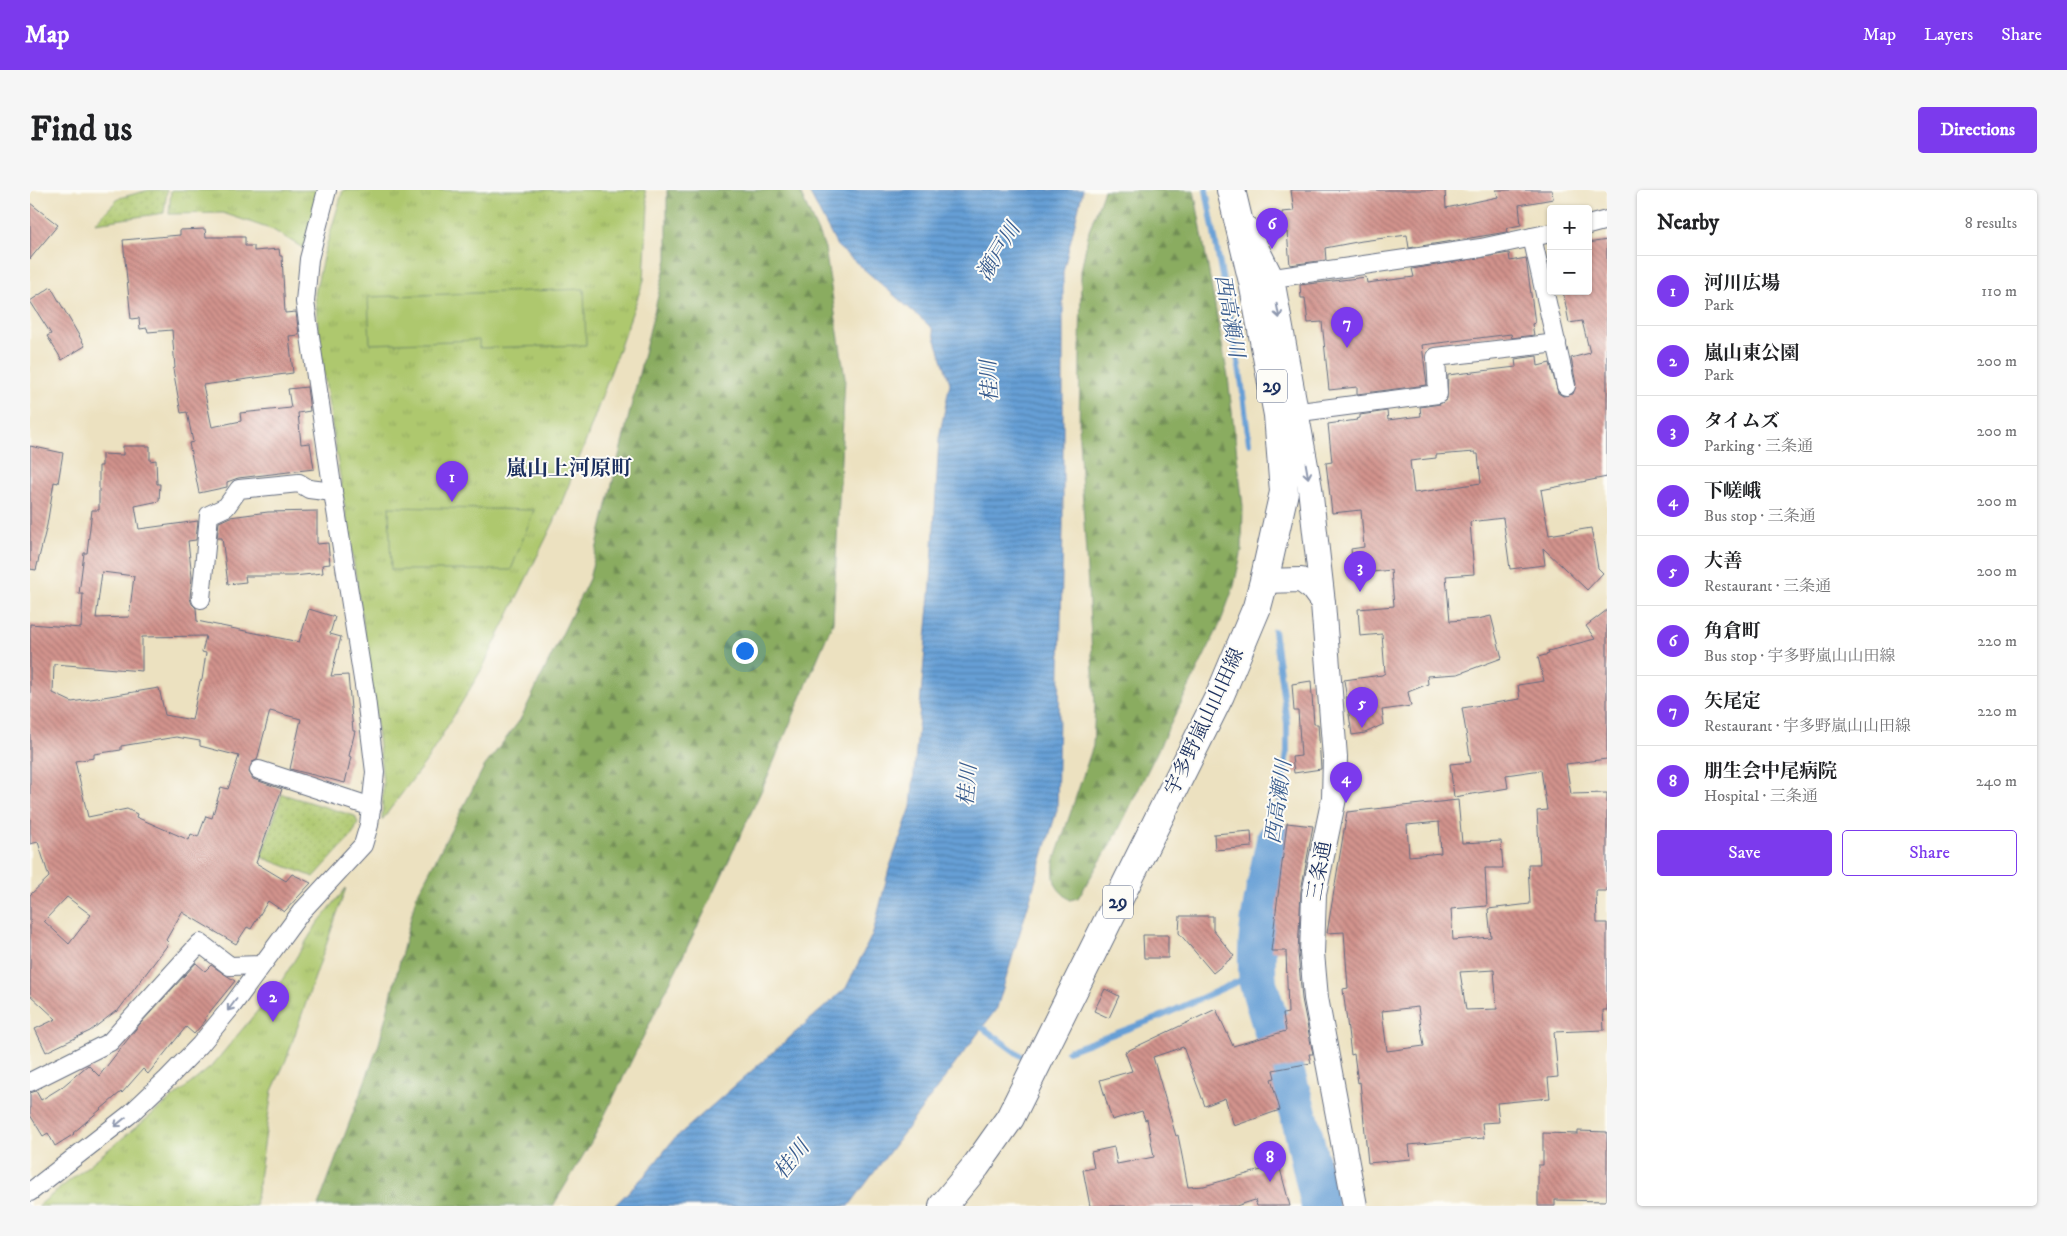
<!DOCTYPE html>
<meta charset="utf-8">
<style>
:root{--surface:#fff;--page:#f6f6f6;--text:#202124;--muted:#757577;--line:#e0e0e0;--accent:#7c3aed}
body{margin:0;font-family:"IM FELL DW Pica","Noto Serif JP",serif;background:var(--page);color:var(--text)}
.controls{position:absolute;right:15px;top:15px;display:grid;overflow:hidden;border-radius:5px;box-shadow:0 1px 4px #0004}
.controls button{width:45px;height:45px;display:grid;place-items:center;padding:0;border:0;border-bottom:1px solid var(--line);background:var(--surface);color:var(--text);font:25px sans-serif}
.you{position:absolute;left:714px;top:460px;width:18px;height:18px;margin:-12px;border:4px solid #fff;border-radius:50%;background:#1a73e8;box-shadow:0 0 0 8px #1a73e833}
.badge{display:grid;place-items:center;width:32px;height:32px;border-radius:50%;background:var(--accent);color:#fff;font-size:16px;font-weight:700}
.pin{position:absolute;translate:-50% -41px;filter:drop-shadow(0 1px 2px #0008)}
.pin::after{content:'';position:absolute;top:26px;width:18px;height:15px;background:inherit;clip-path:polygon(0 0,100% 0,50% 100%)}
.list{margin:0;padding:0;list-style:none}
h2{display:flex;justify-content:space-between;align-items:center;height:65px;margin:0;padding:0 20px;font-size:21px}
h2 small{font-size:16px;font-weight:400;color:var(--muted)}
.list li{display:grid;grid-template-columns:32px 1fr auto;gap:15px;align-items:center;box-sizing:border-box;height:70px;padding:0 20px;border-top:1px solid var(--line)}
.list b{display:block;font-size:19px;white-space:nowrap}
.list p{margin:0;font-size:16px;white-space:nowrap;color:var(--muted)}
.list em{font-size:16px;font-style:normal;color:var(--muted)}
.actions{display:flex;gap:10px;padding:15px 20px}
.actions a{flex:1;padding:11px 0;border:1px solid var(--accent);border-radius:5px;text-align:center;font-size:18px;color:var(--accent)}
.actions .main{background:var(--accent);color:#fff}
.map{position:relative;flex:none;width:1577px;height:1016px;overflow:hidden;border-radius:5px}
header{display:flex;align-items:center;gap:30px;box-sizing:border-box;height:70px;padding:0 25px;background:var(--accent);color:#fff}
header strong{font-size:24px}
nav{display:flex;gap:28px;margin-inline-start:auto;font-size:18px}
.intro{display:flex;align-items:center;justify-content:space-between;box-sizing:border-box;height:120px;padding:0 30px}
h1{margin:0;font-size:35px}
.button{padding:12px 22px;border-radius:5px;background:var(--accent);color:#fff;font-size:18px;font-weight:700}
main{display:flex;gap:30px;padding:0 30px}
aside{flex:1;background:var(--surface);border-radius:5px;box-shadow:0 1px 4px #0004}
.map>svg:first-child{display:block}
.grass{fill:url(#grass-dots);stroke:#647c66}
.forest{fill:url(#forest-firs);stroke:#526e60}
.park{fill:url(#park-tufts);stroke:#647c66}
.pitch{fill:#aec86e;stroke:#647c66}
.water{fill:url(#water-rules);stroke:#40679a}
.lines{fill:none;stroke-linecap:round;stroke-linejoin:round}
.stream{stroke:#669fd5;stroke-width:6}
.river{stroke:#669fd5;stroke-width:38}
.building{fill:url(#building-back-hatch);fill-rule:evenodd}
.street-casing{stroke:#646d80;stroke-width:20}
.secondary-casing{stroke:#646d80;stroke-width:26}
.primary-casing{stroke:#646d80;stroke-width:30}
.street{stroke:#fff;stroke-width:18}
.secondary{stroke:#fff;stroke-width:24}
.primary{stroke:#fff;stroke-width:28}
.oneway{stroke:#8d97ae}
.labels{text-anchor:middle;dominant-baseline:central;stroke-width:4;stroke-linejoin:round;paint-order:stroke}
.shield{fill:#fdfcf7;stroke:#5f6c8c;stroke-width:1}
.shield-label{font-size:19px;font-weight:bold;fill:#1b2f5e}
.street-label{font-size:20px;fill:#1b2f5e;stroke:#fdfcf7}
.water-label{font-size:21px;font-style:italic;fill:#395c8e;stroke:#fdfcf7}
.neighbourhood-label{font-size:21px;font-weight:bold;fill:#1b2f5e;stroke:#fdfcf7}
</style>
<header>
<strong>Map</strong>
<nav><a>Map</a><a>Layers</a><a>Share</a></nav>
</header>
<div class="intro"><h1>Find us</h1><a class="button">Directions</a></div>
<main>
<div class="map">
<svg width="1577" height="1016" viewBox="0 0 1577 1016">
<defs>
<pattern id="grass-dots" width="8" height="8" patternUnits="userSpaceOnUse" patternTransform="scale(1.25)"><rect width="8" height="8" fill="#aec86e"/><path d="M2 2h.1M6 6h.1" fill="none" stroke="#95ac62" stroke-width="1.8" stroke-linecap="round"/></pattern>
<pattern id="forest-firs" width="22" height="20" patternUnits="userSpaceOnUse" patternTransform="scale(1.25)"><rect width="22" height="20" fill="#8aac61"/><path d="M5 1l3.5 6h-7zM16 11l3.5 6h-7z" fill="#708c53"/></pattern>
<pattern id="park-tufts" width="24" height="20" patternUnits="userSpaceOnUse" patternTransform="scale(1.25)"><rect width="24" height="20" fill="#aec86e"/><path d="M3 7l-1-3M5 7V3M7 7l1-3M15 17l-1-3M17 17v-4M19 17l1-3" fill="none" stroke="#95ac62"/></pattern>
<pattern id="water-rules" width="6" height="5" patternUnits="userSpaceOnUse" patternTransform="scale(1.25)"><rect width="6" height="5" fill="#669fd5"/><path d="M0 2.5h6" fill="none" stroke="#5382b0"/></pattern>
<pattern id="building-back-hatch" width="6" height="6" patternUnits="userSpaceOnUse" patternTransform="scale(1.25)"><rect width="6" height="6" fill="#d2938c"/><path d="M-1 5l2 2M0 0l6 6M5-1l2 2" fill="none" stroke="#aa7876"/></pattern>
</defs>
<rect width="100%" height="100%" fill="#fdfcf7"/>
<filter id="ink" filterUnits="userSpaceOnUse"><feTurbulence type="fractalNoise" baseFrequency=".02" numOctaves="2"/><feDisplacementMap in="SourceGraphic" scale="10" xChannelSelector="R" yChannelSelector="G"/><feConvolveMatrix kernelMatrix="1 2 1 2 8 2 1 2 1" color-interpolation-filters="sRGB"/></filter>
<filter id="wash" filterUnits="userSpaceOnUse"><feTurbulence type="fractalNoise" baseFrequency=".0096" numOctaves="4" result="noise"/><feDisplacementMap in="SourceGraphic" scale="20" xChannelSelector="R" yChannelSelector="G"/><feGaussianBlur stdDeviation="1.12" result="paint"/><feColorMatrix in="noise" values="0 0 0 0 0 0 0 0 0 0 0 0 0 0 0 0 0 1.4 0 .05"/><feComposite in="paint" operator="in"/></filter>
<g filter="url(#wash)">
<rect width="100%" height="100%" fill="#ece1c0"/>
<g class="grass">
<polygon points="119,0 137,0 134,23 65,33 89,8"/>
<polygon points="252,604 325,626 328,633 323,644 284,687 231,667"/>
</g>
<g class="forest">
<polygon points="637,0 769,0 795,58 815,188 803,432 734,595 677,717 563,949 523,1016 288,1016 349,854 386,707 454,577 490,530 559,389 637,69"/>
<path d="M1074,0H1164L1198,187L1213,316L1212,360L1204,396L1190,434L1086,645L1048,708L1040,710C1024,697 1023,693 1024,672L1063,556L1065,514L1049,249L1051,81L1059,41Z"/>
</g>
<g class="park">
<polygon points="141,0 292,0 278,61 243,40 193,23 139,24"/>
<polygon points="313,0 615,0 618,16 614,90 554,256 524,332 452,479 397,570 352,630 353,592 340,478 290,159 285,103 293,67"/>
<polygon points="316,698 256,870 242,901 225,1016 8,1016 181,877 249,795 287,734"/>
</g>
<g class="pitch">
<polygon points="554,99 556,155 449,158 449,150 340,154 338,107"/>
<polygon points="359,317 504,320 481,380 361,380"/>
</g>
<polygon class="water" points="778,0 1053,0 1033,82 1033,337 1027,620 967,818 819,1016 584,1016 617,983 643,950 816,798 843,743 859,679 881,617 901,393 909,248 920,193 902,138 807,56"/>
<g class="lines">
<g class="stream">
<polyline points="1176,0 1211,188 1219,253"/>
<polyline points="1244,441 1257,533 1257,562 1245,651"/>
<polyline points="953,838 991,866"/>
<polyline points="1038,861 1127,828 1227,783"/>
</g>
<path class="river" d="M1245,651C1235,699 1223,745 1228,793L1272,936L1290,1016"/>
</g>
<g id="blocks">
<g class="building">
<polygon points="1261,0 1415,0 1416,18 1468,7 1466,0 1522,0 1523,9 1489,15 1491,35 1476,38 1477,42 1379,58 1377,45 1332,51 1295,58 1296,70 1260,75 1257,42 1254,42 1252,22 1264,21"/>
<polygon points="0,13 28,35 0,69"/>
<polygon points="175,39 176,47 215,47 215,56 224,56 224,61 249,59 250,66 252,66 255,123 266,122 269,145 259,146 263,183 173,195 182,237 211,231 210,223 261,218 258,199 277,197 280,221 268,223 271,254 280,253 284,279 208,288 197,292 197,297 169,303 159,253 163,252 157,222 151,223 143,179 145,178 142,140 118,142 117,138 110,139 109,128 101,129 93,50 150,45 150,40"/>
<path d="M1577,50V287L1511,300L1519,345L1561,338L1568,378L1573,383L1557,400L1513,358L1515,375L1480,379L1473,328L1440,332L1444,384L1416,386L1420,431L1448,429L1461,426L1472,468L1428,484L1397,486L1398,494L1378,502L1381,516L1352,520L1354,534L1335,543L1322,545L1314,490L1352,485L1355,483L1352,444L1330,446L1328,419L1364,416L1361,380L1324,384L1321,359L1334,357L1331,320L1302,323L1296,273L1302,272L1298,234L1327,230L1326,229L1330,228V225L1357,221L1358,230L1391,226L1390,217L1410,214L1417,209L1418,185L1486,177L1485,169L1507,166L1508,176L1520,173L1528,203L1533,206L1543,204L1546,194L1541,168L1560,163L1552,131L1539,133L1533,101H1558V53ZM1445,262V264H1448L1451,293L1384,303L1380,271L1406,268V265Z"/>
<polygon points="1479,63 1480,71 1496,68 1505,133 1502,134 1504,145 1482,148 1481,144 1392,155 1397,195 1327,204 1327,197 1299,200 1292,132 1278,133 1275,108 1271,108 1270,95 1336,87 1337,93 1384,87 1382,79"/>
<polygon points="21,97 55,156 32,170 17,146 21,144 0,111"/>
<polygon points="0,256 33,263 28,293 24,292 17,335 6,380 0,379"/>
<path d="M93,256H120V271L126,270L127,294H130L129,311L105,316L109,339L168,331L166,350L158,351L162,387L160,408L162,414L166,418L167,431L269,452L279,419L305,427L300,444L311,447L301,486L318,485L323,541H325L319,566L321,567L315,593L260,579L271,529L240,521L227,570L222,572L219,582L223,589L252,599L226,673L256,691L262,684L281,693L254,722L238,711L221,739L217,737L206,754L152,722L136,750L139,753L87,822L86,821L60,841L16,862L5,839L26,829L0,805V705L19,687L8,652L0,654V434L51,438L53,404H49L54,363H57L62,320H69V276H72V264L93,265ZM72,382L104,386L99,427L66,428ZM176,446L172,462L176,463L172,490L170,491L162,530L135,525L129,498L42,512L23,503L24,474L112,481V447ZM146,547L170,551V556L209,566L198,599L191,597L182,628L176,626L168,647L161,644L159,650L106,627L107,624L97,619L58,627L45,571L64,568V564L91,560V556ZM37,707L61,725L39,754L14,731Z"/>
<polygon points="287,321 287,354 298,353 300,374 292,375 293,383 263,386 215,386 216,392 198,394 192,348 187,348 189,332 200,327 238,322"/>
<path d="M1577,420V569L1536,574L1541,604L1577,603V701H1566L1567,733H1577V820H1573L1574,840L1524,842L1528,887L1518,888L1520,908L1467,913L1469,932L1452,933L1454,948L1379,955L1381,969L1338,973L1330,892L1328,893L1324,864L1321,865L1313,799L1318,798L1314,742L1297,743L1317,622L1428,610L1432,653L1471,651L1473,678H1455L1457,716L1421,719L1423,750L1461,747L1458,719L1500,714L1498,674H1510L1507,621L1517,620L1511,580L1476,585L1478,598L1424,607L1420,574L1441,572L1432,518L1490,509L1488,495L1514,491L1508,467L1519,464L1518,461L1565,449L1556,436ZM1409,632L1411,663L1379,666L1377,635ZM1464,780L1467,819L1436,820L1430,782ZM1388,817L1394,856L1357,861L1352,821Z"/>
<polygon points="1281,491 1284,534 1288,534 1291,579 1264,583 1262,567 1271,566 1268,521 1264,521 1262,494"/>
<polygon points="1257,633 1283,636 1271,701 1268,763 1272,809 1283,864 1279,864 1281,873 1243,880 1245,888 1241,889 1250,920 1204,936 1195,908 1175,916 1153,857 1123,867 1146,946 1148,945 1158,997 1174,996 1249,975 1260,1016 1227,1016 1225,1010 1206,1016 1060,1016 1053,980 1064,978 1061,962 1084,957 1087,974 1124,967 1117,929 1115,930 1112,921 1082,930 1070,890 1102,881 1095,862 1186,819 1203,856 1256,841 1253,824 1258,823 1256,761 1241,761"/>
<polygon points="1221,641 1222,657 1185,660 1184,644"/>
<polygon points="1150,726 1183,726 1183,740 1204,766 1183,783 1149,743"/>
<polygon points="1113,745 1138,745 1138,768 1114,768"/>
<polygon points="166,773 175,781 181,775 205,791 174,829 176,830 164,844 156,837 118,884 113,879 92,903 91,902 43,943 44,944 25,956 18,943 13,946 0,925 0,903 6,901 11,910 32,897 58,875 69,886 109,835"/>
<polygon points="1075,799 1089,806 1079,828 1064,821"/>
<polygon points="1548,941 1577,942 1577,1011 1525,1010 1525,1016 1508,1016 1508,975 1513,975 1513,943 1548,944"/>
</g>
</g>
</g>
<g filter="url(#ink)">
<use href="#blocks" fill-opacity="0" stroke="#646d80" stroke-width="1"/>
<g class="lines">
<g class="street-casing">
<g id="street">
<polyline points="1558,35 1577,30"/>
<polyline points="1502,47 1536,196"/>
<polyline points="1230,90 1451,58 1521,43"/>
<polyline points="1255,224 1408,204 1406,167 1527,153"/>
<polyline points="171,409 179,325 196,317 209,299 269,293 279,299 303,302"/>
<polyline points="229,580 342,617"/>
<polyline points="0,892 80,852 170,753 200,776 231,775"/>
<polyline points="0,1002 99,925 137,889 170,855 202,816 271,722 333,655 339,635 345,582 336,508 303,302 275,112 279,69 297,0"/>
</g>
</g>
<g class="secondary-casing">
<g id="secondary">
<polyline points="1217,39 1242,89 1280,298 1293,413 1305,567 1304,608 1284,704 1282,763 1286,808 1325,1016"/>
<polyline points="1234,391 1271,390 1282,398 1293,413"/>
</g>
</g>
<g class="primary-casing">
<polyline id="primary" points="913,1016 946,976 980,928 1190,505 1227,417 1234,391 1254,302 1248,225 1223,92 1201,0"/>
</g>
<use href="#street" class="street"/>
<use href="#secondary" class="secondary"/>
<use href="#primary" class="primary"/>
</g>
<defs><path id="oneway-shaft" d="M-6 0H5M1.5-3L5.5 0L1.5 3" fill="none" stroke-width="1.6" stroke-linecap="round" stroke-linejoin="round" transform="scale(1.25)"/></defs>
<g class="oneway">
<use href="#oneway-shaft" transform="translate(1248 121) rotate(79)"/>
<use href="#oneway-shaft" transform="translate(1277 281) rotate(80)"/>
<use href="#oneway-shaft" transform="translate(202 815) rotate(127)"/>
<use href="#oneway-shaft" transform="translate(90 932) rotate(141)"/>
</g>
</g>
<g class="labels">
<g class="shield">
<rect x="1227" y="179.5" width="30" height="33" rx="4"/>
<rect x="1073" y="695.5" width="30" height="33" rx="4"/>
</g>
<g class="shield-label">
<text x="1242" y="196">29</text>
<text x="1088" y="712">29</text>
</g>
<g class="street-label">
<text transform="translate(1175 532) rotate(-65)">宇多野嵐山山田線</text>
<text transform="translate(1290 681) rotate(-80)">三条通</text>
</g>
<g class="water-label">
<text transform="translate(969 62) rotate(-59)">瀬戸川</text>
<text transform="translate(1199 126) rotate(80)">西高瀬川</text>
<text transform="translate(960 191) rotate(-93)">桂川</text>
<text transform="translate(938 595) rotate(-85)">桂川</text>
<text transform="translate(1249 612) rotate(-82)">西高瀬川</text>
<text transform="translate(762 970) rotate(-51)">桂川</text>
</g>
<g class="neighbourhood-label">
<text x="539" y="279">嵐山上河原町</text>
</g>
</g>
</svg>
<div class="controls">
<button>+</button>
<button>−</button>
</div>
<div class="you"></div>
<div class="pin badge" style="left:422px;top:312px">1</div>
<div class="pin badge" style="left:243px;top:832px">2</div>
<div class="pin badge" style="left:1330px;top:402px">3</div>
<div class="pin badge" style="left:1316px;top:613px">4</div>
<div class="pin badge" style="left:1332px;top:538px">5</div>
<div class="pin badge" style="left:1242px;top:59px">6</div>
<div class="pin badge" style="left:1317px;top:158px">7</div>
<div class="pin badge" style="left:1240px;top:992px">8</div>
</div>
<aside>
<h2>Nearby<small>8 results</small></h2>
<ul class="list">
<li><span class="badge">1</span><div><b>河川広場</b><p>Park</p></div><em>110 m</em></li>
<li><span class="badge">2</span><div><b>嵐山東公園</b><p>Park</p></div><em>200 m</em></li>
<li><span class="badge">3</span><div><b>タイムズ</b><p>Parking · 三条通</p></div><em>200 m</em></li>
<li><span class="badge">4</span><div><b>下嵯峨</b><p>Bus stop · 三条通</p></div><em>200 m</em></li>
<li><span class="badge">5</span><div><b>大善</b><p>Restaurant · 三条通</p></div><em>200 m</em></li>
<li><span class="badge">6</span><div><b>角倉町</b><p>Bus stop · 宇多野嵐山山田線</p></div><em>220 m</em></li>
<li><span class="badge">7</span><div><b>矢尾定</b><p>Restaurant · 宇多野嵐山山田線</p></div><em>220 m</em></li>
<li><span class="badge">8</span><div><b>朋生会中尾病院</b><p>Hospital · 三条通</p></div><em>240 m</em></li>
</ul>
<div class="actions"><a class="main">Save</a><a>Share</a></div>
</aside>
</main>
